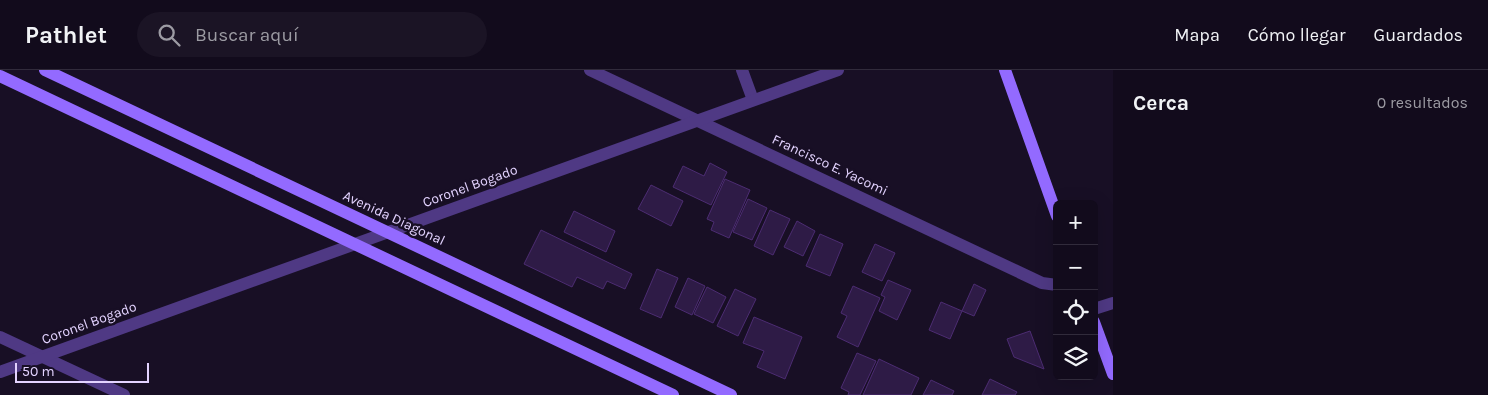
<!DOCTYPE html>
<html lang="es">
<meta charset="utf-8">
<style>
:root{--surface:#120b1c;--page:#1b1425;--text:#f1f3f6;--muted:#9c9ba3;--line:#312b3b}
body{margin:0;font-family:Karla,sans-serif;background:var(--page);color:var(--text)}
.controls{position:absolute;right:15px;bottom:15px;display:grid;overflow:hidden;border-radius:8px;box-shadow:0 5px 20px #0002}
.controls button{width:45px;height:45px;display:grid;place-items:center;padding:0;border:0;border-bottom:1px solid var(--line);background:var(--surface);color:var(--text);font:25px sans-serif}
.scale{position:absolute;left:15px;bottom:12px;width:134px;box-sizing:border-box;padding-left:5px;border:2px solid #e3d3ff;border-top:0;font-size:14px;line-height:18px;white-space:nowrap;color:#e3d3ff;-webkit-text-stroke:4px #180f25;paint-order:stroke}
.list{margin:0;padding:0;list-style:none}
h2{display:flex;justify-content:space-between;align-items:center;height:65px;margin:0;padding:0 20px;font-size:21px}
h2 small{font-size:16px;font-weight:400;color:var(--muted)}
.icon{flex:none;width:28px;height:28px;fill:none;stroke:currentColor;stroke-width:2;stroke-linecap:round;stroke-linejoin:round}
.map{position:relative;flex:none;width:1113px;height:325px;overflow:hidden}
header{display:flex;align-items:center;gap:30px;box-sizing:border-box;height:70px;padding:0 25px;background:var(--surface);border-bottom:1px solid var(--line)}
header strong{font-size:24px}
nav{display:flex;gap:28px;margin-inline-start:auto;font-size:18px}
.search{width:350px;height:45px;background:var(--page);display:flex;align-items:center;gap:12px;box-sizing:border-box;padding:0 18px;border-radius:28px;color:var(--muted);font-size:19px}
main{display:flex}
aside{flex:1;background:var(--surface)}
.map>svg:first-child{display:block}
.building{fill:#2e1b46;stroke:#4c2c72}
.lines{fill:none;stroke-linecap:round;stroke-linejoin:round}
.street{stroke:#4f3984;stroke-width:12}
.secondary{stroke:#936aff;stroke-width:12}
.labels{text-anchor:middle;dominant-baseline:central;stroke-width:5;stroke-linejoin:round;paint-order:stroke}
.street-label{font-size:14px;fill:#e3d3ff;stroke:#180f25}
</style>
<header>
<strong>Pathlet</strong>
<div class="search"><svg class="icon" aria-label="search" viewBox="0 0 24 24"><circle cx="10" cy="10" r="6"/><path d="M15 15l6 6"/></svg>Buscar aquí</div>
<nav><a>Mapa</a><a>Cómo llegar</a><a>Guardados</a></nav>
</header>
<main>
<div class="map">
<svg width="1113" height="325" viewBox="0 0 1113 325">
<rect width="100%" height="100%" fill="#180f25"/>
<g class="building">
<polygon points="710,93 727,102 711,135 673,117 683,96 704,106"/>
<polygon points="725,109 750,120 729,168 711,160 714,152 707,149"/>
<polygon points="651,115 683,131 671,156 638,139"/>
<polygon points="748,129 767,138 752,170 733,162"/>
<polygon points="770,140 790,149 773,185 754,176"/>
<polygon points="574,141 615,161 606,182 564,162"/>
<polygon points="797,151 815,161 803,186 784,177"/>
<polygon points="541,160 632,204 625,219 607,211 603,219 577,207 572,217 524,194"/>
<polygon points="820,164 843,174 830,206 806,196"/>
<polygon points="875,174 895,183 882,211 862,202"/>
<polygon points="657,199 678,208 661,248 640,239"/>
<polygon points="688,208 705,216 692,245 675,237"/>
<polygon points="888,210 911,220 897,250 879,241 885,227 881,225"/>
<polygon points="974,214 986,220 974,246 962,241"/>
<polygon points="853,216 880,228 858,277 837,267 847,246 841,243"/>
<polygon points="707,217 726,227 713,253 694,244"/>
<polygon points="735,219 756,229 738,266 717,256"/>
<polygon points="941,232 962,241 950,269 929,260"/>
<polygon points="754,247 802,267 785,309 757,297 764,281 743,273"/>
<polygon points="1030,261 1044,299 1014,287 1007,269"/>
<polygon points="857,283 876,291 860,325 848,325 849,322 841,318"/>
<polygon points="879,289 919,308 911,325 863,325"/>
<polygon points="990,309 1017,322 1015,325 982,325"/>
<polygon points="931,310 954,321 952,325 923,325"/>
</g>
<g class="lines">
<g class="street">
<polyline points="590,0 1042,213 1057,215"/>
<polyline points="742,0 753,30"/>
<polyline points="1094,239 1113,233"/>
<polyline points="0,267 124,325"/>
<polyline points="0,302 838,0"/>
</g>
<g class="secondary">
<polyline points="45,0 731,325"/>
<polyline points="1005,0 1057,146"/>
<polyline points="0,6 673,325"/>
<polyline points="1094,252 1113,304"/>
</g>
</g>
<g class="labels">
<g class="street-label">
<text transform="translate(830 95) rotate(25)">Francisco E. Yacomi</text>
<text transform="translate(470 116) rotate(-20)">Coronel Bogado</text>
<text transform="translate(394 148) rotate(25)">Avenida Diagonal</text>
<text transform="translate(89 253) rotate(-20)">Coronel Bogado</text>
</g>
</g>
</svg>
<div class="controls">
<button>+</button>
<button>−</button>
<button><svg class="icon" aria-label="locate" viewBox="0 0 24 24"><circle cx="12" cy="12" r="6"/><path d="M12 2v4M12 18v4M2 12h4M18 12h4"/></svg></button>
<button><svg class="icon" aria-label="layers" viewBox="0 0 24 24"><path d="M12 4l9 5-9 5-9-5zM3 14l9 5 9-5"/></svg></button>
</div>
<div class="scale">50 m</div>
</div>
<aside>
<h2>Cerca<small>0 resultados</small></h2>
<ul class="list">
</ul>
</aside>
</main>
